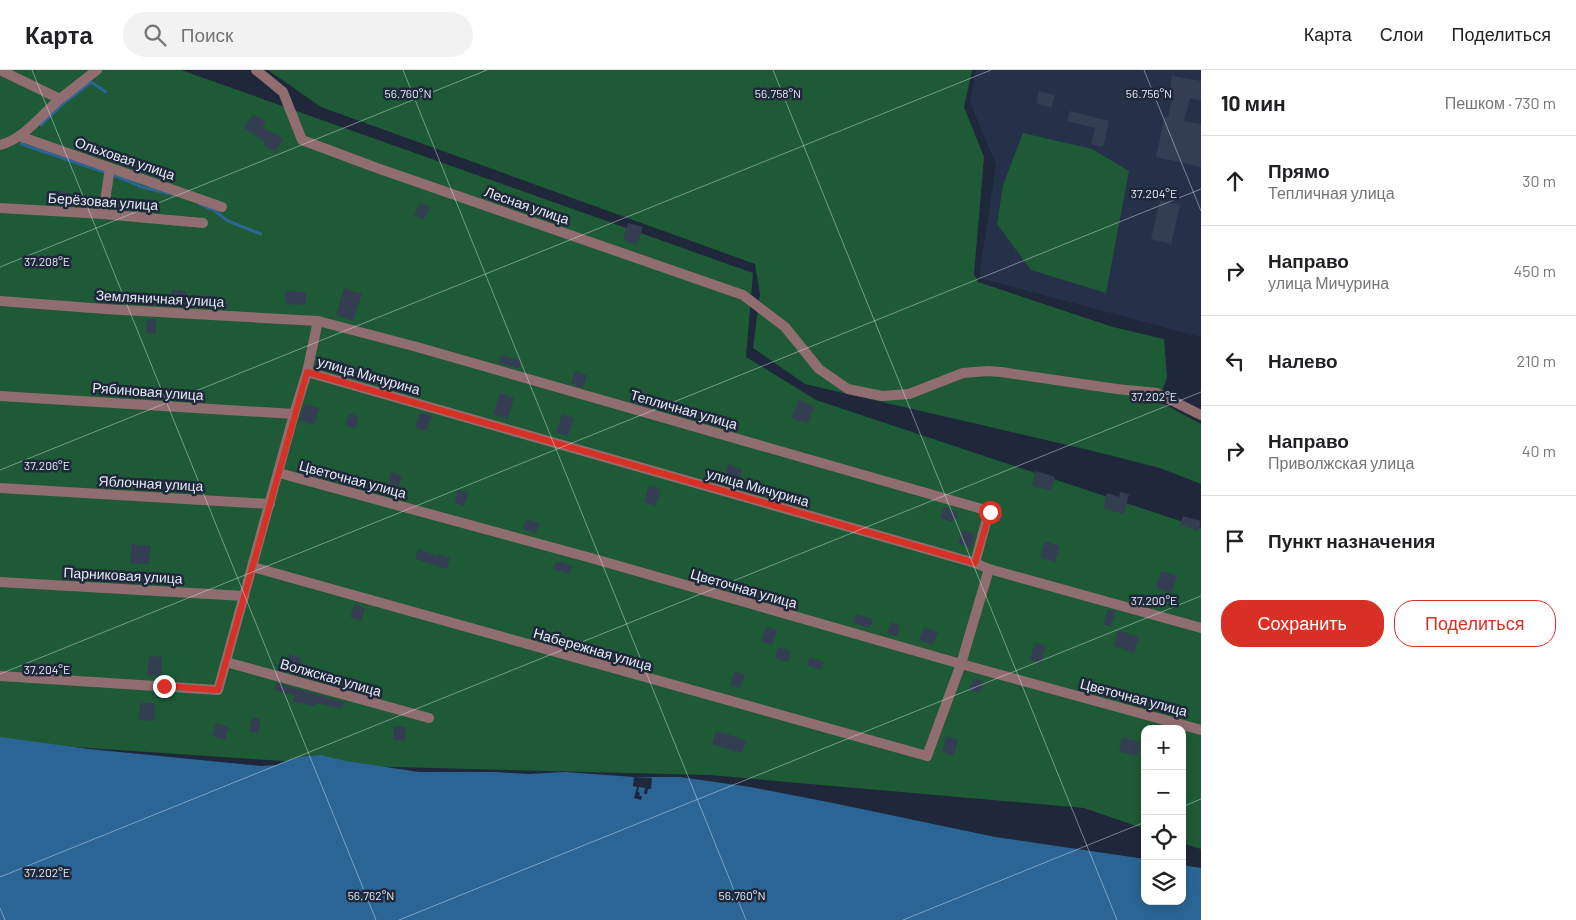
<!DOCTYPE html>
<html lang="ru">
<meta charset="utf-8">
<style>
:root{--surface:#fff;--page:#f2f2f2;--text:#202124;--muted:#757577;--line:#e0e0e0;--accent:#d93025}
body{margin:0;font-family:Barlow,sans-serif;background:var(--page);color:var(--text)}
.controls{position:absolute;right:15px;bottom:15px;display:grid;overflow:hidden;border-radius:10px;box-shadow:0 2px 8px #0003}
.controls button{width:45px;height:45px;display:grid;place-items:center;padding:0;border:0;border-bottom:1px solid var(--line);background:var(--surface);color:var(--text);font:25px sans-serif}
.stop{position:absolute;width:15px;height:15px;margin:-11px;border:4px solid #d93025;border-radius:50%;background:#fff}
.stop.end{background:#d93025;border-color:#fff;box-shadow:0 1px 5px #0008}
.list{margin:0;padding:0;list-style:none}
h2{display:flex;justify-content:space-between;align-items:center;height:65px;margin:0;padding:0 20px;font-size:21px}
h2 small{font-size:16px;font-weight:400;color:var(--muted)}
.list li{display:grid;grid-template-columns:32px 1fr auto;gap:15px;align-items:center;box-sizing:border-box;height:90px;padding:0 20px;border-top:1px solid var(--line)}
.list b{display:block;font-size:19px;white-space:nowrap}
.list p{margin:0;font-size:16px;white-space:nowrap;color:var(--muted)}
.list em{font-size:16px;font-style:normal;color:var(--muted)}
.actions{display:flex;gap:10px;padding:15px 20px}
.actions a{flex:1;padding:11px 0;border:1px solid var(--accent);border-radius:20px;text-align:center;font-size:18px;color:var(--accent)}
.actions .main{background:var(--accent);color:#fff}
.icon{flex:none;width:28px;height:28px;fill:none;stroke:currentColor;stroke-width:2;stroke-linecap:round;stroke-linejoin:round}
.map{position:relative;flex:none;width:1201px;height:850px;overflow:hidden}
header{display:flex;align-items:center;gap:30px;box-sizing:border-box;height:70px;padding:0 25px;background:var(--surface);border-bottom:1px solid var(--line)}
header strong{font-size:24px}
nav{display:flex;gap:28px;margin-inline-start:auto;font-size:18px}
.search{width:350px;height:45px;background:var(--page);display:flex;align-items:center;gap:12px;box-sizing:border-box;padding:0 18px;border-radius:28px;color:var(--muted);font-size:19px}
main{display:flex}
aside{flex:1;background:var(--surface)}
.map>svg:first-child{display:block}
.built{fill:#253149}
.green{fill:#1e5a35}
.water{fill:#2a6595}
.pier{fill:#1f283a}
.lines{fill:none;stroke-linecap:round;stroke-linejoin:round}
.stream{stroke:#2a6595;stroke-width:3}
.building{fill:#343e52}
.minor{stroke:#906d6e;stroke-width:10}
.route{stroke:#d93025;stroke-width:6}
.ticks{fill:none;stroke:#e3eaf6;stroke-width:1;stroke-opacity:0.45}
.labels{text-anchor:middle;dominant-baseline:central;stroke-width:5;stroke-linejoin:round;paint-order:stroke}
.street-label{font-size:14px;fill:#e3eaf6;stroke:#1f283a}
.ticks-label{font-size:12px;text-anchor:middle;fill:#e3eaf6;stroke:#1f283a;stroke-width:5;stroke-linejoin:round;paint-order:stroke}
</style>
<header>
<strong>Карта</strong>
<div class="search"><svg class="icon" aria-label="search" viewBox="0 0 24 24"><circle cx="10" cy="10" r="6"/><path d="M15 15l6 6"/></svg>Поиск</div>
<nav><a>Карта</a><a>Слои</a><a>Поделиться</a></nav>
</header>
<main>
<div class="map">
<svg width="1201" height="850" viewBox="0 0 1201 850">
<rect width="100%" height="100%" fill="#1f283a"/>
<polygon class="built" points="976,0 1201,0 1201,267 979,208 996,95 970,32"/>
<g class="green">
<polygon points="0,0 181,0 753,203 746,287 816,330 1201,458 1201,779 1182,773 1182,659 1145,659 1145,759 1084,738 709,705 356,696 0,672"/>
<polygon points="268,0 972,0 964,37 984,87 974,204 978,212 1113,257 1164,269 1167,308 1158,331 1201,354 1201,414 1160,398 1093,381 805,314 753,278 760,224 755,194 321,37"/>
<polygon points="1023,63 1092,79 1129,101 1106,223 1031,200 997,154 1003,115"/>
</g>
<polygon class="water" points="0,667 89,679 261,696 276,695 299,687 321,685 346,691 419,702 495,702 528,704 565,702 634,707 680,707 750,717 833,733 995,767 1145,789 1145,831 1182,831 1182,795 1201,798 1201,850 0,850"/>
<polygon class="pier" points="634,707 652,708 651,719 648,719 647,724 644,724 645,718 639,717 638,722 640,723 639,726 642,726 641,730 634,728 637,717 633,716"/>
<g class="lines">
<g class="stream">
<polyline points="41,55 64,33 91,12 106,22"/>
<polyline points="21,74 116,106 142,117 175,125"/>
<polyline points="199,134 215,141 228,151 261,164"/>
</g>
</g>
<g class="building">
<polygon points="1172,6 1201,11 1201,31 1190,28 1184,51 1201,54 1201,97 1156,87 1165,46 1168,47 1173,25 1169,25"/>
<polygon points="1039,21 1055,25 1051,38 1036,33"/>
<polygon points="1070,41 1109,51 1103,77 1091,74 1095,58 1067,51"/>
<polygon points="253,44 266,52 262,57 283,68 276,82 264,75 265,72 244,58"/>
<polygon points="55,120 70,122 68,134 54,133"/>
<polygon points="1160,131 1180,135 1171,174 1151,169"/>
<polygon points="420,133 430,137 424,149 414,145"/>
<polygon points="628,153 643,157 637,175 623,170"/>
<polygon points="344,218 362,224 353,251 336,245"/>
<polygon points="172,220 186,221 184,237 171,236"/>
<polygon points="286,221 306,222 305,235 285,234"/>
<polygon points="122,222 137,223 136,234 121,233"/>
<polygon points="147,249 156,249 156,264 146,263"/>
<polygon points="501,285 521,290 519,299 499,293"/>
<polygon points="575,301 587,305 583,318 571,314"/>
<polygon points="500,323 514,328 508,349 493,344"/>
<polygon points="798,330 814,336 808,353 792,348"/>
<polygon points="305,334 319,338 314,355 299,350"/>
<polygon points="420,342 432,346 427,361 415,357"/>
<polygon points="349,343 359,347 355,359 345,355"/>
<polygon points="562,344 574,348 568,366 556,362"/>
<polygon points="728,394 742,399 739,408 725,404"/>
<polygon points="1036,401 1055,407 1051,421 1032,416"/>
<polygon points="391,402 402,406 399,417 388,413"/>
<polygon points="649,415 661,419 655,436 644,432"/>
<polygon points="458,420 468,423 464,436 454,433"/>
<polygon points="1120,422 1129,424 1124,444 1103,438 1107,423 1119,427"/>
<polygon points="944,437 956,441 957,448 951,452 940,448"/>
<polygon points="1183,446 1201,451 1198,461 1180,455"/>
<polygon points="526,449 539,453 536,463 523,459"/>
<polygon points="963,460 975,464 971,478 958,473"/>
<polygon points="1045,471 1060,476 1055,492 1040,487"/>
<polygon points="132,474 151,476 149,494 130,493"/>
<polygon points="418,479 438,486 439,484 450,488 447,499 415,489"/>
<polygon points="556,491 573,496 570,504 553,499"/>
<polygon points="1161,501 1177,506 1171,523 1156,518"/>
<polygon points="355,534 365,538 361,551 350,547"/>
<polygon points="1108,539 1116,541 1111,557 1103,554"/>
<polygon points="856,544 873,549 870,558 853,553"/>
<polygon points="891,552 900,555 897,567 887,564"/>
<polygon points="766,556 777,560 772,575 761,571"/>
<polygon points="924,557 938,562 933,575 919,570"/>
<polygon points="1118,560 1139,567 1134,583 1113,576"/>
<polygon points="1035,572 1046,576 1041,593 1030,590"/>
<polygon points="778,577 791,581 788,592 775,588"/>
<polygon points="289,584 301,588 297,600 285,596"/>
<polygon points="149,586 162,587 161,606 147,605"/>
<polygon points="810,587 824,592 821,600 807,595"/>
<polygon points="734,601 745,605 740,618 730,615"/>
<polygon points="974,608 984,612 979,623 969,619"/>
<polygon points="276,613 344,632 342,639 317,633 316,636 293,632 294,625 274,620"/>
<polygon points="140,633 155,633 155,651 139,650"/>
<polygon points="252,647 261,649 258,663 249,662"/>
<polygon points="216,653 229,657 225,670 212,666"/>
<polygon points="394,656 406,657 405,671 393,670"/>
<polygon points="716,661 746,670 742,683 712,674"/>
<polygon points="946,666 958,670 954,686 942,682"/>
<polygon points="1122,668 1140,672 1137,686 1119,682"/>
</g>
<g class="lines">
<g class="minor">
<polyline points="0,0 60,29"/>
<polyline points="256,0 283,22 302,70 377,98 743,225 785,257 819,299 848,319 882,326 909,324 963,303 987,301 1001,302 1117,319 1157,323 1201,345"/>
<polyline points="19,66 222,137"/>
<path d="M0,75C24,69 42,44 61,28C73,19 85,9 97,0"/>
<polyline points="0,138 103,144 203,153"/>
<polyline points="103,144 110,98"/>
<polyline points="0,231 105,239 318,251 417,277 989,441 975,493"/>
<polyline points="307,302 975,493 989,499 1201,558"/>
<polyline points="0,326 294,344"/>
<polyline points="279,403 591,488 961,594 1201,660"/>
<polyline points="0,418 270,434"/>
<polyline points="253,497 927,686 961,594 989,499"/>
<polyline points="0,512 244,526"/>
<polyline points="226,592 429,648"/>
<polyline points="0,606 218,620 294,344 307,302 318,251"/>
</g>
</g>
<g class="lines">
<polyline class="route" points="164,616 218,620 307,302 975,493 990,442"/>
</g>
<path class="ticks" d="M32,0L376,850M403,0L746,850M773,0L1117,850M1144,0L1201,141M0,197L487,0M0,400L991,0M0,604L1201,119M1182,737L1201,729M0,807L1201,322M0,838L5,850M399,850L1201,526M903,850L1145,752"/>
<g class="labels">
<g class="street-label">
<text transform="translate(125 88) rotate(19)">Ольховая улица</text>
<text transform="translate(103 131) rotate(4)">Берёзовая улица</text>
<text transform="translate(527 135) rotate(19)">Лесная улица</text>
<text transform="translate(160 228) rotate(3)">Земляничная улица</text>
<text transform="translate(369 305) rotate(16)">улица Мичурина</text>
<text transform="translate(148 321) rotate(4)">Рябиновая улица</text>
<text transform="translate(684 339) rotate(16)">Тепличная улица</text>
<text transform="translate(353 409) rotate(15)">Цветочная улица</text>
<text transform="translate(151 413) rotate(3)">Яблочная улица</text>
<text transform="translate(758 417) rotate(16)">улица Мичурина</text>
<text transform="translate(123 505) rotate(3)">Парниковая улица</text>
<text transform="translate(744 518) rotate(16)">Цветочная улица</text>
<text transform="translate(593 579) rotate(16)">Набережная улица</text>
<text transform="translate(331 607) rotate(16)">Волжская улица</text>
<text transform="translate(1134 627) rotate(15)">Цветочная улица</text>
</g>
</g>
<g class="ticks-label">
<text x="408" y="28">56.760°N</text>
<text x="778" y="28">56.758°N</text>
<text x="1149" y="28">56.756°N</text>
<text x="1154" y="128">37.204°E</text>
<text x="47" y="196">37.208°E</text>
<text x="1154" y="331">37.202°E</text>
<text x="47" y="400">37.206°E</text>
<text x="1154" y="535">37.200°E</text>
<text x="47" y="604">37.204°E</text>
<text x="47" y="807">37.202°E</text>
<text x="371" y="830">56.762°N</text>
<text x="742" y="830">56.760°N</text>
</g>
</svg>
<div class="controls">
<button>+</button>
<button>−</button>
<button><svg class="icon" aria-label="locate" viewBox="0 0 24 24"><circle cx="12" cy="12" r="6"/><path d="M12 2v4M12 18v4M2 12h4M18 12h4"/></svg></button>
<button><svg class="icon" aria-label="layers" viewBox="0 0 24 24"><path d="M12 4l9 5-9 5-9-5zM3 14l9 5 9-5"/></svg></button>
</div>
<div class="stop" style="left:990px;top:442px"></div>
<div class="stop end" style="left:164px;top:616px"></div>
</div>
<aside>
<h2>10 мин<small>Пешком · 730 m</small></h2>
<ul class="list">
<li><svg class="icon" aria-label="ahead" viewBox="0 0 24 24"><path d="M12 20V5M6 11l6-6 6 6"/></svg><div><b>Прямо</b><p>Тепличная улица</p></div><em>30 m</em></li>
<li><svg class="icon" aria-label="right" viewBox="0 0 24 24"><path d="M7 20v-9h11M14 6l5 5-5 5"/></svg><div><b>Направо</b><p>улица Мичурина</p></div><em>450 m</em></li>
<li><svg class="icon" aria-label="left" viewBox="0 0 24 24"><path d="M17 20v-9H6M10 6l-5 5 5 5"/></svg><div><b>Налево</b></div><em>210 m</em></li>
<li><svg class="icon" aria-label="right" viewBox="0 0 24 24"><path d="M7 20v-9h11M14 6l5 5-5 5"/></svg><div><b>Направо</b><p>Приволжская улица</p></div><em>40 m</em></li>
<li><svg class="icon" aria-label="arrive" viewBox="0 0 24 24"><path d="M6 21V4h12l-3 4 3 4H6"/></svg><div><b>Пункт назначения</b></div></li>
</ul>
<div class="actions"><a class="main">Сохранить</a><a>Поделиться</a></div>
</aside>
</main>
